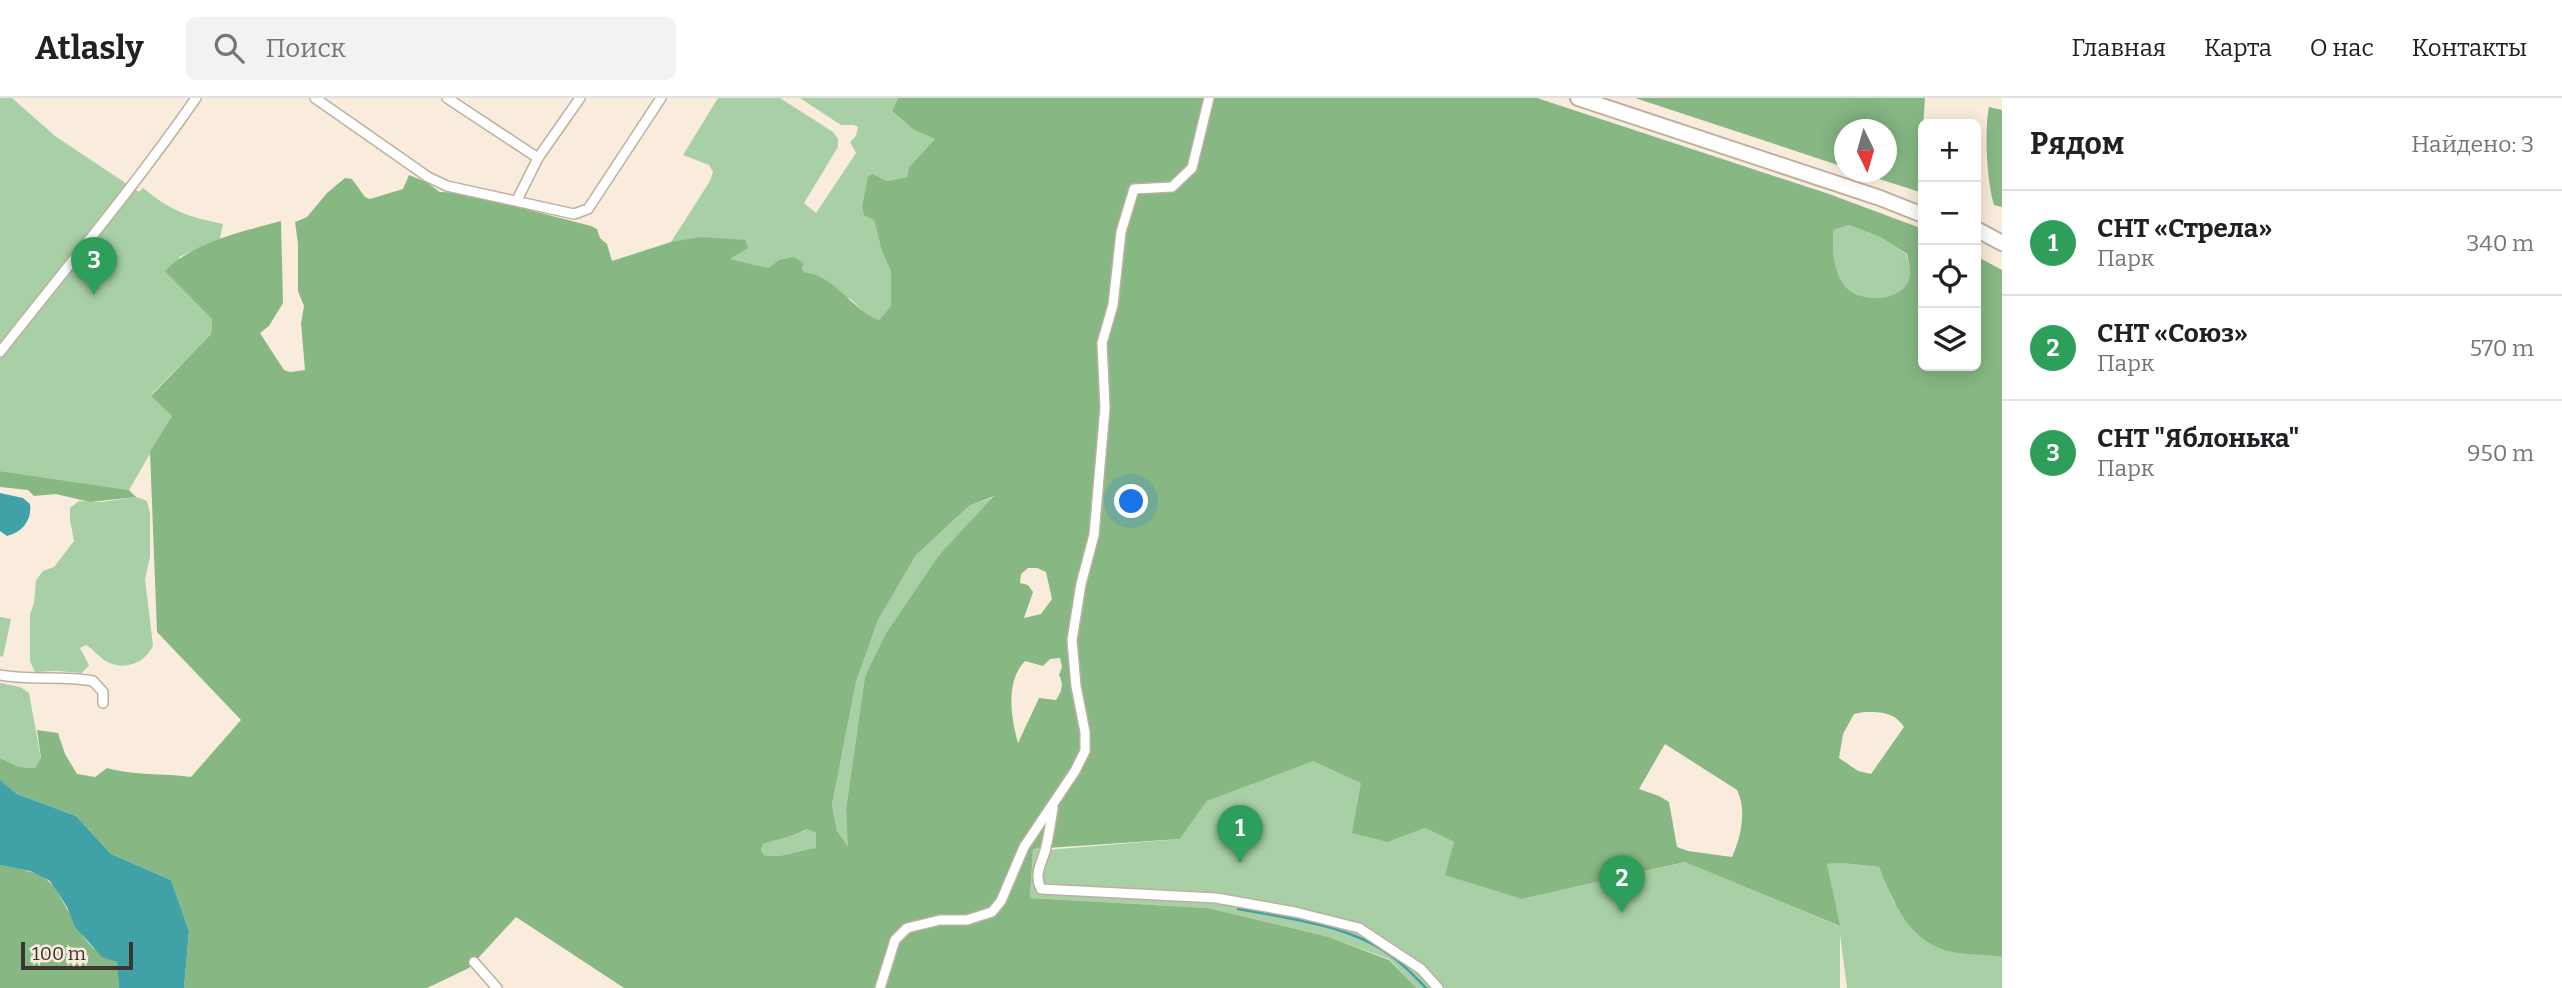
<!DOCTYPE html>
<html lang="ru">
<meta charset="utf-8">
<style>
:root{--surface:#fff;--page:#f2f2f2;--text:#202124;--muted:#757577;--line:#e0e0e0;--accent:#0b8043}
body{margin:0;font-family:Bitter,serif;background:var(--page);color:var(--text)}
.controls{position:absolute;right:21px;top:21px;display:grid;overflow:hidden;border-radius:10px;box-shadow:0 4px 18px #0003}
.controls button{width:63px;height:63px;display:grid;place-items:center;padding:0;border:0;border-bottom:2px solid var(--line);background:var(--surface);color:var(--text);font:35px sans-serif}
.compass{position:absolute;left:1834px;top:21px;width:63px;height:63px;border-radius:50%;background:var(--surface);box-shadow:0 4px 18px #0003;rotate:175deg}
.scale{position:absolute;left:21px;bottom:18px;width:112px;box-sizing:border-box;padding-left:7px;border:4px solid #3b362f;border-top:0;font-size:19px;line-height:24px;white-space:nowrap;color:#3b362f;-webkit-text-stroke:5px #faecdc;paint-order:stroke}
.you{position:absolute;left:1132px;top:404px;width:24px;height:24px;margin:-18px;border:5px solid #fff;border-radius:50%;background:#1a73e8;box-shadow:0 0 0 10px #1a73e833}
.badge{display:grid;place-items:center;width:46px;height:46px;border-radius:50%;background:var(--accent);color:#fff;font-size:23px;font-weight:700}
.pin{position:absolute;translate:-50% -58px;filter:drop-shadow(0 2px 4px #0008)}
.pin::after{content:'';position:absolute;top:37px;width:24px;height:21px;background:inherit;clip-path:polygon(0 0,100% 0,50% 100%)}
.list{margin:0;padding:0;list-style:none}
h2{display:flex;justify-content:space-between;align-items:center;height:91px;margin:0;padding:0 28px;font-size:30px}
h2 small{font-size:23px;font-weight:400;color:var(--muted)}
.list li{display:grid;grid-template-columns:46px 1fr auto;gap:21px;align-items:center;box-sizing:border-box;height:105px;padding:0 28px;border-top:2px solid var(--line)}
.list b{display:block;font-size:26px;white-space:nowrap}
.list p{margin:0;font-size:23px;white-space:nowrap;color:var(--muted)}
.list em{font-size:23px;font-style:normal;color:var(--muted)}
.icon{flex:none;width:38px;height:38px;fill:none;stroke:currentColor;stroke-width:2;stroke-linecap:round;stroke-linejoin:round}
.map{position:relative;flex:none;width:2002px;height:890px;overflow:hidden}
header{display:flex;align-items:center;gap:42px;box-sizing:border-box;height:98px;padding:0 35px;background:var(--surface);border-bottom:2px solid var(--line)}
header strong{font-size:33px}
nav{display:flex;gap:38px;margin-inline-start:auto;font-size:24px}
.search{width:490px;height:63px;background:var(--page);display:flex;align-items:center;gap:18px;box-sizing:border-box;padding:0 24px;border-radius:10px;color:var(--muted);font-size:26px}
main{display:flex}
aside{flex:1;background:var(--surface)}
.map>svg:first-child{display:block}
.green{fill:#a8cfa5}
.forest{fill:#87b884;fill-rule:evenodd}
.water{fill:#40a1a6}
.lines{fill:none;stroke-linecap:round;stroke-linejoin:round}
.stream{stroke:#40a1a6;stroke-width:2.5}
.street-casing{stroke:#bdb0a1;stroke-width:12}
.primary-casing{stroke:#bdb0a1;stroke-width:18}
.street{stroke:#fff;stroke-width:9}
.primary{stroke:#fff;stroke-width:14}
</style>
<header>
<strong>Atlasly</strong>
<div class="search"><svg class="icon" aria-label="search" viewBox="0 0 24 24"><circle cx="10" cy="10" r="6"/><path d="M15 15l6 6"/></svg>Поиск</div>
<nav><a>Главная</a><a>Карта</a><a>О нас</a><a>Контакты</a></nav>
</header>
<main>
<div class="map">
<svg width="2002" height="890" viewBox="0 0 2002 890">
<rect width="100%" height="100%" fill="#faecdc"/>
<g class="green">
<path d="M0,0H12L55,38L139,94L143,90C172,114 187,118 223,126L220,141L179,159L212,221L211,236L151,297L172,318L129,392L0,373Z"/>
<polygon points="718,0 780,0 833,34 838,41 838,49 804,105 816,115 856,55 850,44 856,38 858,29 854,27 841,27 800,0 898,0 892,13 914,32 935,41 909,69 907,79 887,83 873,76 868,78 862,108 874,122 882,154 891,173 891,208 879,222 868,219 852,202 805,176 802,171 779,162 768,170 729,161 745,142 671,144 710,83 713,74 709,67 683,57"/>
<path d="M1849,127L1880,139L1906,156C1909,165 1913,178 1906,187C1895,203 1865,203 1850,193C1834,181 1831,149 1834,132Z"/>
<polygon points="996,398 939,457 886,535 865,578 846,711 849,749 837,733 832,707 856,584 878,522 916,457 969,408"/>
<path d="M136,399L147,403L150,415V459L145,481L153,548C144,566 122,574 104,562C97,557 93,551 86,547L80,550L89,567L82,575L58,573L35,574L30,563V516L34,505L36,482L43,473L54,469L74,443L70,422V410L79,403L101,404Z"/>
<polygon points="0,519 11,521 3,559 0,558"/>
<polygon points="0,585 20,589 29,595 41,661 35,670 19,669 0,660"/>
<polygon points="1313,662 1362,685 1388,744 1425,730 1454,744 1522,801 1686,764 1839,828 1827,766 1842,765 1879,769 1894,805 1992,857 2002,859 2002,890 1847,890 1840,837 1840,890 1417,890 1389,861 1329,839 1208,810 1030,800 1033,751 1046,752 1180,741 1207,703"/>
<path d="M808,731L816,735V750C797,752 783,761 764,757L761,752L763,746L794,737Z"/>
</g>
<g class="forest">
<path d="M898,0H1537L1829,96L1923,131V268H1976V158L2002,172V859C1986,856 1969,857 1953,854C1910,846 1894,806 1879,769L1842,765L1827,766L1840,828L1685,764L1522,801L1445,777L1454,744L1425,730L1388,744L1352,735L1361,685L1313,663L1207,703L1180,741L1033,751L1030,800L1208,810L1329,839L1389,862L1417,890H624L516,819L469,870L427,890H184L189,833L171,782L111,756L76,718L17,696L0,682V660L19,669L35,670L41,660L37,632L58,635L65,656L77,676L95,679L107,670C137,678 160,675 191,679L241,622L157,534L150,354L172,318L151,298L211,236L212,221L165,173C195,143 241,134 281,123L283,205L269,228L260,235L284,272L290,274L305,272L301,225L304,208L298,193V146L295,124L307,119L327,95L345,80L352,81L365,99L370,101L403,91L409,77L426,84L440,94L464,95L591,128L597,131L600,140L607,146L612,163L671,144L701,139L745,142L748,150L730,161L768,170L779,162L794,159L803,165L802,171L805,175C832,175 854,214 879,222L891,208V173L882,154L874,122L864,117L862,108L868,78L873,76L887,83L907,79L909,69L935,41L914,32L892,13ZM1849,127L1880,139L1907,156C1909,166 1913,178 1906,187C1895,203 1865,203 1850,193C1834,181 1831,149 1834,132ZM994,398L939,457L886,535L865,578L846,711L848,748L837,733L832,707L856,584L878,522L916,457L969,408ZM1028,470H1037L1046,474L1052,501L1041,516L1024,520L1033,494L1028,487L1020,485L1021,476ZM1060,560L1062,569L1059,577C1064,587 1062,593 1056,602L1039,600L1018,645C1011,619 1005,584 1025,563L1043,568L1050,561ZM1864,614C1882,614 1894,614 1904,629L1871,676L1858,673L1839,660L1843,636L1854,616ZM1665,646L1737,692C1747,712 1741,739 1732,759L1688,753L1677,749L1669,704L1659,698L1639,691ZM807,731L816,735V750C797,752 783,761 764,757L761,752L763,746L794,737Z"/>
<polygon points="1635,0 1925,0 1920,70 1923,71 1923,95 1857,74 1886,74 1886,32 1844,32 1844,69"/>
<path d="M1989,9L2002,12V109L1994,107C1987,85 1984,33 1989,9Z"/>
<polygon points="0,373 129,392 136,399 90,404 56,396 34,398 28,392 0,389"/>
<path d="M0,767C16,770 33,772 47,782C53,786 57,793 60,799C77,826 84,853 117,863L119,890H0Z"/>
</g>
<g class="water">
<path d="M0,395L23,400L30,406C32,422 23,434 7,438L0,433Z"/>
<polygon points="0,682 17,696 76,718 111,756 171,782 189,833 184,890 119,890 117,864 102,859 75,829 67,809 50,783 30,773 0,767"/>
</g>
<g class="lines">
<path class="stream" d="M1238,811C1291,821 1355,827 1398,863C1408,871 1417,881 1426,890"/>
<g class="street-casing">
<g id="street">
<polyline points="315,0 428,79 447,88 574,116 588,111 661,0"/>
<polyline points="447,0 538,60"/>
<polyline points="517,102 538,60 580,0"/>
<path d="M0,254C66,170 135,88 196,0"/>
<path d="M0,577C31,583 62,577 93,583L103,594V605"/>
<path d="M1053,710C1051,723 1049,736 1046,749C1043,764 1033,775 1041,791L1216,800L1295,814L1359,830L1421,871L1438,890"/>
<polyline points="474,864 497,890"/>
<polyline points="880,890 895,842 907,830 940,822 967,822 992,814 1001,803 1024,749 1075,673 1085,653 1085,634 1076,588 1072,542 1081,486 1094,437 1105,310 1102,245 1113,207 1121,134 1134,91 1172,89 1192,70 1209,0"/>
</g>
</g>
<g class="primary-casing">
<g id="primary">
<polyline points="1578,0 1880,100 1923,117"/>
<polyline points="1976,131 2002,145"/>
</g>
</g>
<use href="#street" class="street"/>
<use href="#primary" class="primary"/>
</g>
</svg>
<div class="controls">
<button>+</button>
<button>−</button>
<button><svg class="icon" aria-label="locate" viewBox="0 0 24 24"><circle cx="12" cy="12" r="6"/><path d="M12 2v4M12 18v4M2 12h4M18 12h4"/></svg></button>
<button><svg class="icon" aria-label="layers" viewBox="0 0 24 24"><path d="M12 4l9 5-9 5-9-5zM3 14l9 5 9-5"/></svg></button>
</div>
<svg class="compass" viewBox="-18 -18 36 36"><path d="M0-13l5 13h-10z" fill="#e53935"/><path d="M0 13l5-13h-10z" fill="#757577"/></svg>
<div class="scale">100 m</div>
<div class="you"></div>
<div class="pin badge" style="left:1240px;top:765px;background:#2e9e5b">1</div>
<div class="pin badge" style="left:1622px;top:815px;background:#2e9e5b">2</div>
<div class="pin badge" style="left:94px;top:197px;background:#2e9e5b">3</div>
</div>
<aside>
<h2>Рядом<small>Найдено: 3</small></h2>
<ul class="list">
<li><span class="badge" style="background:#2e9e5b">1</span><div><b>СНТ «Стрела»</b><p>Парк</p></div><em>340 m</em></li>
<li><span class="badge" style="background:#2e9e5b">2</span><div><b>СНТ «Союз»</b><p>Парк</p></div><em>570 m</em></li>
<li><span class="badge" style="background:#2e9e5b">3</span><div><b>СНТ &quot;Яблонька&quot;</b><p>Парк</p></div><em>950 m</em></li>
</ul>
</aside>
</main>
